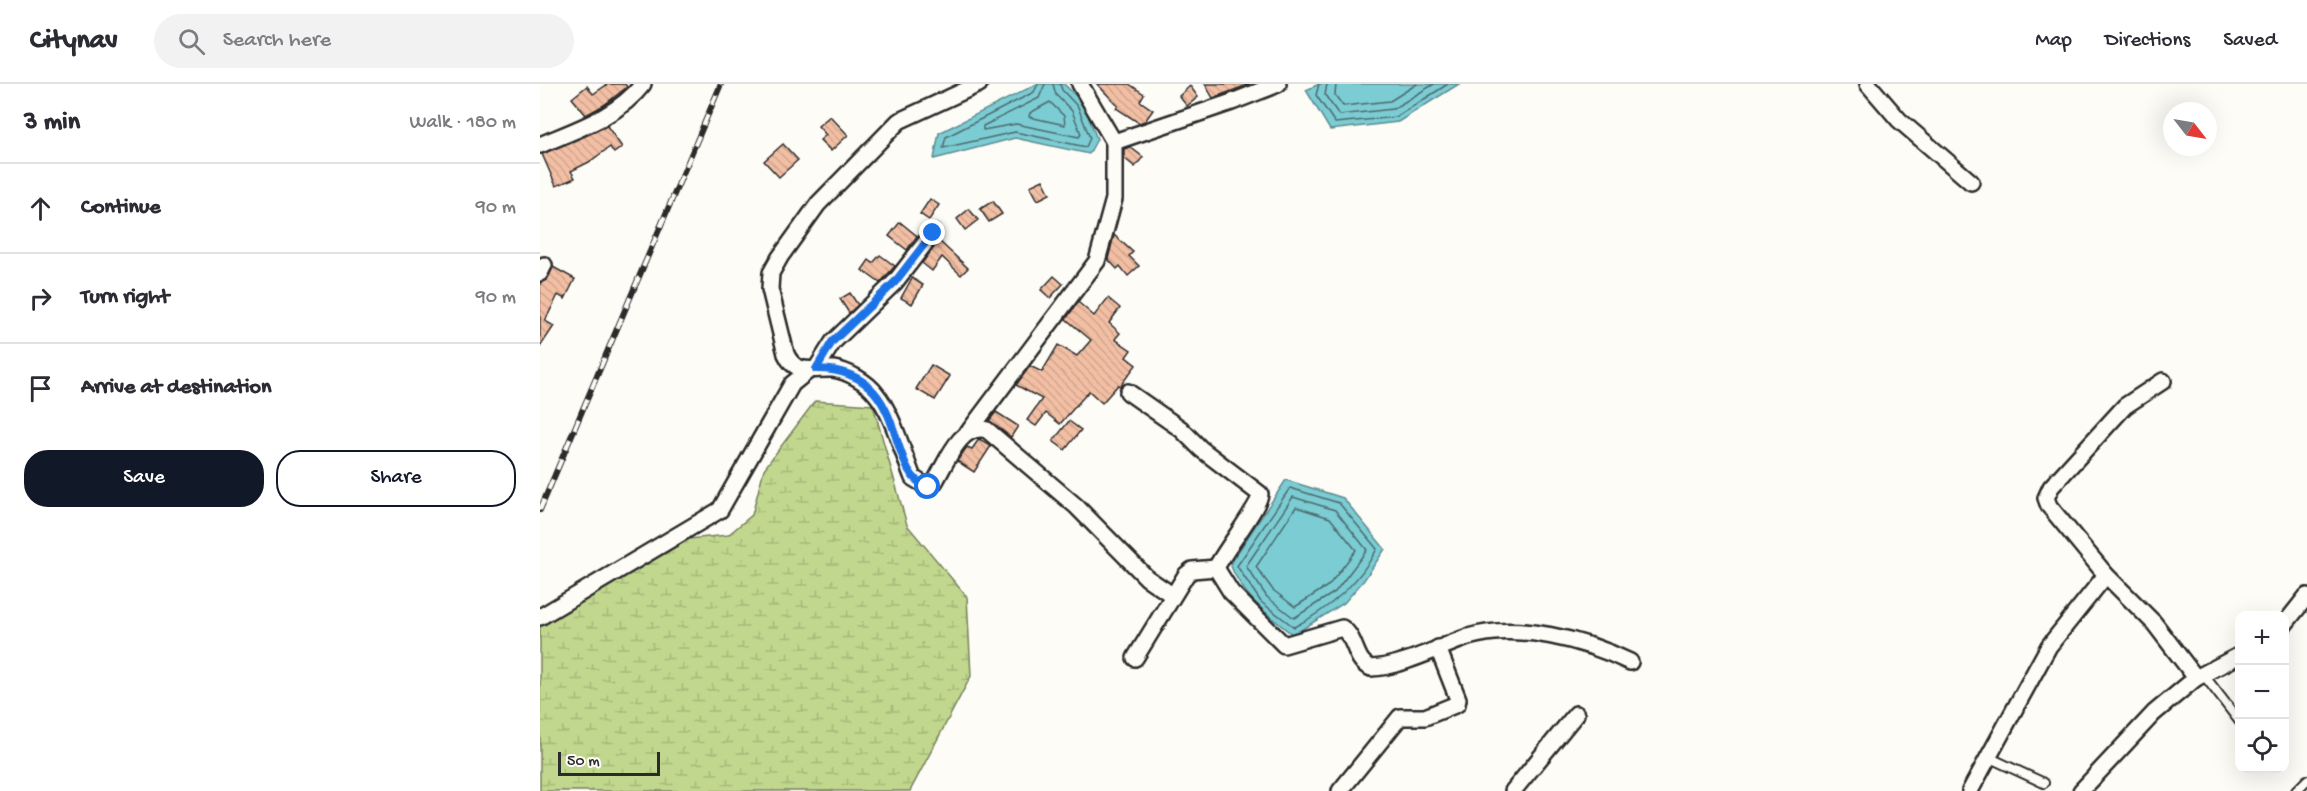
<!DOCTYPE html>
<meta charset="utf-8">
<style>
:root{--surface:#fff;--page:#f2f2f3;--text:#2b2b33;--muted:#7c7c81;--line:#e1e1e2;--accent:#111827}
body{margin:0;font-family:"Gochi Hand",sans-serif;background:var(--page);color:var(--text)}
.controls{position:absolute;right:18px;bottom:18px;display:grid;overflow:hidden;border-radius:12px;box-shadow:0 6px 24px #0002}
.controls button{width:54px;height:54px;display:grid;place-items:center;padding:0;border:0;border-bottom:2px solid var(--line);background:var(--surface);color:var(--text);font:30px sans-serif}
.compass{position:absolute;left:1623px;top:18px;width:54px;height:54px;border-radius:50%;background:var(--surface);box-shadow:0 6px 24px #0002;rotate:121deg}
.scale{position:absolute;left:18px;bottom:15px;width:102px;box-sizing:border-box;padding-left:6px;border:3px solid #2b2b2b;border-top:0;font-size:16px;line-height:21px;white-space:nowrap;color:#2b2b2b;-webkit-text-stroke:4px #fdfcf7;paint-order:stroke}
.stop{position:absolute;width:18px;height:18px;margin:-14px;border:4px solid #1a73e8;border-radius:50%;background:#fff}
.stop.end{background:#1a73e8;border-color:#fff;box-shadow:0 2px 6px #0008}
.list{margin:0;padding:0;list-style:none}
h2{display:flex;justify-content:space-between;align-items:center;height:78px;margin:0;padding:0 24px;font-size:26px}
h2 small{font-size:20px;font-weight:400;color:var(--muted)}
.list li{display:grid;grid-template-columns:39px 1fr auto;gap:18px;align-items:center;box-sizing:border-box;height:90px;padding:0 24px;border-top:2px solid var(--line)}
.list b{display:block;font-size:22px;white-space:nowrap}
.list em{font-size:20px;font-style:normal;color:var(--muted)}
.actions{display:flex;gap:12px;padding:18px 24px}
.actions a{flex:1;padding:14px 0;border:2px solid var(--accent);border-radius:24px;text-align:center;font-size:21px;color:var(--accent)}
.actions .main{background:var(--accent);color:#fff}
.icon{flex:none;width:33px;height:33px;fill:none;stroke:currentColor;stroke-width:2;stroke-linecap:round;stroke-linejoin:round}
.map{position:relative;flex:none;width:1767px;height:707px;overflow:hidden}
header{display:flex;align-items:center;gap:36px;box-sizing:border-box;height:84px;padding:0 30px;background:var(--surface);border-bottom:2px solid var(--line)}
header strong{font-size:28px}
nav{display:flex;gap:33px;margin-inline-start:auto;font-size:21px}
.search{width:420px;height:54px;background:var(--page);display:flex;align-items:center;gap:15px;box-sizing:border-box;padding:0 21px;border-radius:33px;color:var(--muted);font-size:22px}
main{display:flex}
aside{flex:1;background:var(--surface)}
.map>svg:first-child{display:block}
.wetland{fill:url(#wetland-marsh);stroke:#76815c;stroke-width:1.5}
.water{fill:#7bccd3;stroke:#5b8c90;stroke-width:1.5}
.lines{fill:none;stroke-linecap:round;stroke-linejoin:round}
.shore{stroke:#4b6b6e;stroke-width:1.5}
.building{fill:url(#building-back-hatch);stroke:#2b2b2b;stroke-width:1.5}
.service-casing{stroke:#2b2b2b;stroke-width:12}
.minor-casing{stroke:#2b2b2b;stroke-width:20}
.service{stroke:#fdfcf7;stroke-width:8}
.minor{stroke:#fdfcf7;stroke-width:15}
.rail-casing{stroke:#2b2b2b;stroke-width:6}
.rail{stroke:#fdfcf7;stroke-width:4;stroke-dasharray:11;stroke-linecap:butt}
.route{stroke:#1a73e8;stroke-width:8}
</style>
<header>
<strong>Citynav</strong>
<div class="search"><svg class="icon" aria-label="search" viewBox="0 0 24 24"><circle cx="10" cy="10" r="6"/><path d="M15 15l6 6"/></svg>Search here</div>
<nav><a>Map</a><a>Directions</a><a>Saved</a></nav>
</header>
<main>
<aside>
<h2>3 min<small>Walk · 180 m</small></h2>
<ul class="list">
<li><svg class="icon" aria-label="ahead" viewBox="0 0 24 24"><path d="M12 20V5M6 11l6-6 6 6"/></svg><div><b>Continue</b></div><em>90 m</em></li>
<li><svg class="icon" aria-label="right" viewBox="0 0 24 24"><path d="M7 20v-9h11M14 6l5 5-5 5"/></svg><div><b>Turn right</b></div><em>90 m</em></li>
<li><svg class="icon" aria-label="arrive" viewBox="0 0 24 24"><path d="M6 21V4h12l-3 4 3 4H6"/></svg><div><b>Arrive at destination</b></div></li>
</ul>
<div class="actions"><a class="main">Save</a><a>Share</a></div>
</aside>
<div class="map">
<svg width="1767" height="707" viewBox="0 0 1767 707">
<defs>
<pattern id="wetland-marsh" width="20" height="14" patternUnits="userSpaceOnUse" patternTransform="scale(1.5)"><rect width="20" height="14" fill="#c1d78d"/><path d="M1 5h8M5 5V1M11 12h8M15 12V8" fill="none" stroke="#a6b97a"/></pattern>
<pattern id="building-back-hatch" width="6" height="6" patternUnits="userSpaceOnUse" patternTransform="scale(1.5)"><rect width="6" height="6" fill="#f2bfa4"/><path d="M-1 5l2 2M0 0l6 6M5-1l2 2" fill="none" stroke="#d0a48d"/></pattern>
</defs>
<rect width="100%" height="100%" fill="#fdfcf7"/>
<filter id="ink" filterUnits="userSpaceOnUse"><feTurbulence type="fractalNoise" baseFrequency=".0167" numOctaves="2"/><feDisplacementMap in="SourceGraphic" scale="12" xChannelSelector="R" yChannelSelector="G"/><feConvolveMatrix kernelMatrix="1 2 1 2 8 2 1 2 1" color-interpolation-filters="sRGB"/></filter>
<g filter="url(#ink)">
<polygon class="wetland" points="275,317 333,321 367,441 427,513 431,592 370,707 0,707 0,542 149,455 188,451 212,431 224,385"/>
<g class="water">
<polygon points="497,0 524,0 543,19 557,55 549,70 475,54 394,75 399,49"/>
<polygon points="779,0 919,0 858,38 790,46 766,6"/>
<path d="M746,396L803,414L845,465L824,496L804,519L753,551C728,531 702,512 690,480Z"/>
</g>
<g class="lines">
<g class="shore">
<polyline points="498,0 494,8 406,53 403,64 475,48 546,63 550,54 538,23 522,6 520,0"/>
<polyline points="505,0 499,14 443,42 443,46 476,40 539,53 541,50 532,27 516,11 513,0"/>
<polyline points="779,0 776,11 795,39 856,33 908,0"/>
<polyline points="787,0 785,11 799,31 853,25 894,0"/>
<polyline points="796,0 795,11 803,22 850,17 877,0"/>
<polygon points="510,18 524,32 525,41 489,33 490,29"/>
<path d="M750,404L799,419L837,465C818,500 789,525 754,543L721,518L697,482Z"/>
<polygon points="753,413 795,426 827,466 795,508 754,534 727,513 706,482"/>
<polygon points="756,423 790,434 816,466 789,501 755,523 733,506 716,483"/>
</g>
</g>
<g class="building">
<polygon points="68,0 85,0 87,3 64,21 46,31 32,14 47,2 53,10"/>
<polygon points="557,0 589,0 604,10 600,17 613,26 605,37 599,39 576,24 578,22"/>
<polygon points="665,0 710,0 673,14"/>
<polygon points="650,2 658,13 647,22 639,12"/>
<polygon points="290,32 308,51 291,67 280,56 286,51 278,42"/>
<polygon points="67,42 82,63 74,69 70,63 49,78 31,87 35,94 16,102 2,70"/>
<polygon points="243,60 258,76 239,93 224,77"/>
<polygon points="590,63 603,73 595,83 584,74 584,65"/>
<polygon points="503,96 510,110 498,116 490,102"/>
<polygon points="390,115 399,121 389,136 380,130"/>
<polygon points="453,117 462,130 449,138 440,125"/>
<polygon points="429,125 438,136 425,146 417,135"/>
<polygon points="360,138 377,152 367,166 349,152"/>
<polygon points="574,151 593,168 589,172 599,182 588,192 580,182 577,185 568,175"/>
<polygon points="399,157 428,184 421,191 402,173 392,187 382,179"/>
<polygon points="340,171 355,182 340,199 322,186 329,176 333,179"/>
<polygon points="13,183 35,195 25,215 18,211 5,237 14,242 0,263 0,199 8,194"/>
<polygon points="514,192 523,200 510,214 501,206"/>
<polygon points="372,194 383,201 372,220 361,214"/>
<polygon points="310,209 318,221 309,229 300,215"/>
<polygon points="568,214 580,224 569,239 580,249 575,255 591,266 586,273 596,281 580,302 578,301 562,319 549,307 520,340 506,329 496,342 487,336 502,315 476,301 490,282 502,288 518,261 537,272 551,256 526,235 538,218 554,232"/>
<polygon points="391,281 410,292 395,316 376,305"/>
<polygon points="456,328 478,342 471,353 449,337"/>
<polygon points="529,337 541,346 525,366 513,357"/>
<polygon points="439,355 451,362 434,388 417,377 427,363 432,365"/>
</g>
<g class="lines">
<g class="service-casing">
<g id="service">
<polyline points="1663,590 1700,638"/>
<polyline points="1448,673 1504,699"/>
<polyline points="1756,707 1767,696"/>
</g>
</g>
<g class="minor-casing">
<g id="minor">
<path d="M439,0L359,37L278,120L240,173L231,189L230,205L246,270C256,292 273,284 293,285C308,287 327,298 336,310C353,330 363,370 373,394L388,403L394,399C406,380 420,338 447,346L536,422L607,494L632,511"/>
<polyline points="1328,0 1359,36 1431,98"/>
<polyline points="574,58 692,18 738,0"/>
<path d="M0,61C38,45 77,33 103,0"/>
<polyline points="0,189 4,181"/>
<polyline points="276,285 293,258 355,198 393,149"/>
<polyline points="1623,297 1585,322 1511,403 1506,414 1509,422 1566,491 1614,539 1656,594"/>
<path d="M588,308L641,345L661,365L720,410C721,420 683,469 676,484L691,508L744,561L802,544C817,554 814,578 831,584C861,583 899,563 928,553C977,538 1045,556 1090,578"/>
<polyline points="430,346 557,177 574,115 574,58 540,0"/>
<polyline points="0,533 180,426 252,300 268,287"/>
<polyline points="1744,541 1767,512"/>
<polyline points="595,574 646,491 652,486 676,484"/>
<polyline points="800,707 860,633 885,633 917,620 918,615 898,564"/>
<polyline points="973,707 1036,630"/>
<polyline points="1430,707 1509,562 1566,491"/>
<polyline points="1541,707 1614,629 1656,594 1700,571"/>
</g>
</g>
<use href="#service" class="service"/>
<use href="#minor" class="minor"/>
<g class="rail-casing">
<polyline id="rail" points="0,426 181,0"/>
</g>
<use href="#rail" class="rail"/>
</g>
</g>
<g class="lines" filter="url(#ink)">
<path class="route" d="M388,403C343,389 372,285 276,285L292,258L355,198L393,149"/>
</g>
</svg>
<div class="controls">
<button>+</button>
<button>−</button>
<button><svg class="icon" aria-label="locate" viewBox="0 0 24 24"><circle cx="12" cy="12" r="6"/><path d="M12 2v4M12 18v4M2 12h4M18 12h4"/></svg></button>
</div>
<svg class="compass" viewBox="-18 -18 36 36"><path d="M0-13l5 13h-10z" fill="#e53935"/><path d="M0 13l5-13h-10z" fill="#7c7c81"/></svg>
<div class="scale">50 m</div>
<div class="stop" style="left:388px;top:403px"></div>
<div class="stop end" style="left:393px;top:149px"></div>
</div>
</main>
